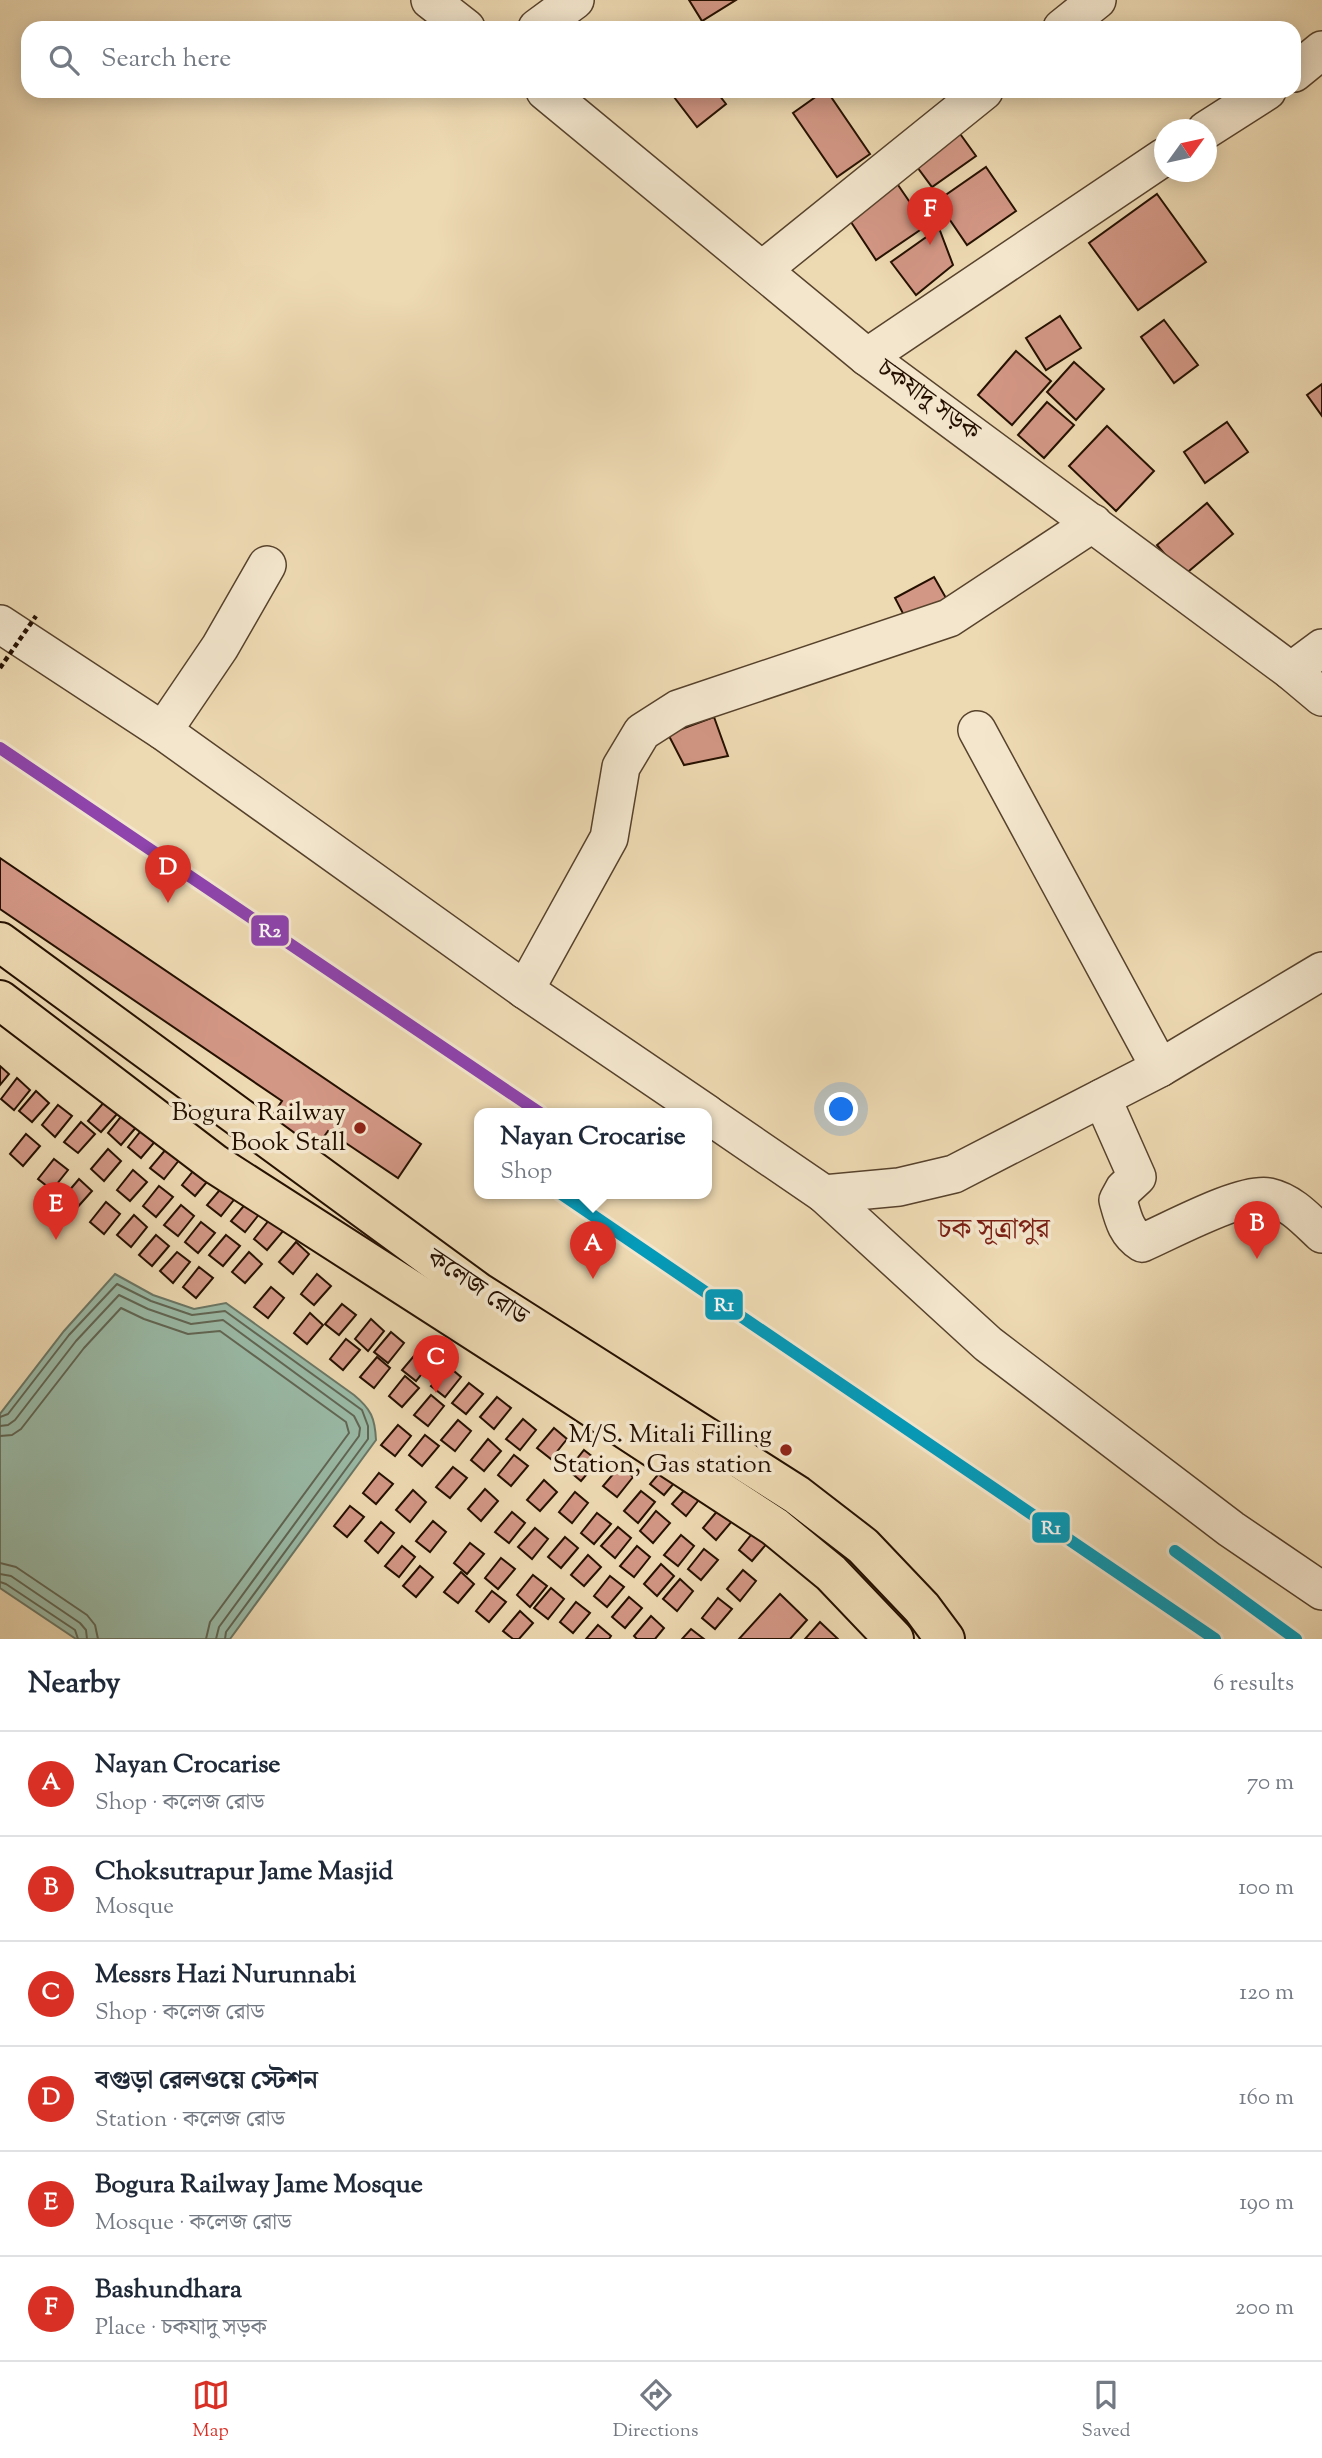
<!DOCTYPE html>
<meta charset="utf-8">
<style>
:root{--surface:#fff;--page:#f6f6f7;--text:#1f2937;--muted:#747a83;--line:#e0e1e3;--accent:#d93025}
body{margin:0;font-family:"Sorts Mill Goudy","Noto Serif Bengali",serif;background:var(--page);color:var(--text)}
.compass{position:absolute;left:1154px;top:119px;width:63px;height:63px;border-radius:50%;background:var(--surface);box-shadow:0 4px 18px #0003;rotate:57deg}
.you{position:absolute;left:842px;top:1110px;width:24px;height:24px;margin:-18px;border:5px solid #fff;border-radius:50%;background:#1a73e8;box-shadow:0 0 0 10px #1a73e833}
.badge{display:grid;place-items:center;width:46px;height:46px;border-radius:50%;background:var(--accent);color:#fff;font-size:23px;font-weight:700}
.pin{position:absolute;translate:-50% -58px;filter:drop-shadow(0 2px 4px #0008)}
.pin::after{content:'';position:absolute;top:37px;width:24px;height:21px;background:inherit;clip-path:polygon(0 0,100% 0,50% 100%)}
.popup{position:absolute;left:474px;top:1108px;width:238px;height:91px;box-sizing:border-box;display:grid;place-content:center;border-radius:14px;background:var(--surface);filter:drop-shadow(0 2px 5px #0005);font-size:23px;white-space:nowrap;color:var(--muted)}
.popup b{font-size:26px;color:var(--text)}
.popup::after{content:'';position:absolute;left:50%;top:100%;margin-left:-14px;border:14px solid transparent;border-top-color:var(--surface)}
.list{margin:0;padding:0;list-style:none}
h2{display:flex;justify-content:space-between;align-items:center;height:91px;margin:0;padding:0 28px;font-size:30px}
h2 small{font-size:23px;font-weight:400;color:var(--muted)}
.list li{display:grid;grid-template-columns:46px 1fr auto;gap:21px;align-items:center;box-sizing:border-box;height:105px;padding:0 28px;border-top:2px solid var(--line)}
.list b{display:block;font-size:26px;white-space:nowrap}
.list p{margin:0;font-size:23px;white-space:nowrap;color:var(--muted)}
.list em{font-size:23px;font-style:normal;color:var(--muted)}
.icon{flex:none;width:38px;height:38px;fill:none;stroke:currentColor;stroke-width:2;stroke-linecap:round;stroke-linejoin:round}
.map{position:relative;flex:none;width:1322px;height:1639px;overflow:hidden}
.search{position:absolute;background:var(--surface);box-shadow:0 4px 18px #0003;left:21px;right:21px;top:21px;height:77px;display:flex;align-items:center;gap:18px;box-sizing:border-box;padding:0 24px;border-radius:21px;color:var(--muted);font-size:26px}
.sheet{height:721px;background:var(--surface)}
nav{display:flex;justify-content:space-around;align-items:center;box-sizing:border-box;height:98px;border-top:2px solid var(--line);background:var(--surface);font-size:19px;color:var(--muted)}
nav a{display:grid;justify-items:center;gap:4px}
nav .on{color:var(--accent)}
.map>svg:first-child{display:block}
.water{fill:#9abba8;stroke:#6b7765;stroke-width:2}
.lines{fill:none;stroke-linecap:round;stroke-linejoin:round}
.shore{stroke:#606654;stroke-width:2}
.building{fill:#d39785;stroke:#251000;stroke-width:2}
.minor-casing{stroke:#57422c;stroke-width:40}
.highway-casing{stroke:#251000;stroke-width:42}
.minor{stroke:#f3e6cd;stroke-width:37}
.highway{stroke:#edd9b2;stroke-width:38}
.path-bridge{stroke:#251000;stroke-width:4.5;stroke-dasharray:5 3.5;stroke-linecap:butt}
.rail-1-casing{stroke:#f3e6cd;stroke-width:18}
.rail-2-casing{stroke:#f3e6cd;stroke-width:18}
.rail-1{stroke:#049ab9;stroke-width:12}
.rail-2{stroke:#8e44ad;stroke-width:12}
.poi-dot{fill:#8f2418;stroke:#f3e6cd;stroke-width:2.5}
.labels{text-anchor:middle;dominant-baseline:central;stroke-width:7;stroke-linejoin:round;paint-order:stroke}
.street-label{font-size:26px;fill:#251000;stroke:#f3e6cd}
.poi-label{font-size:26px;fill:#251000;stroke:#f3e6cd;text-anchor:end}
.neighbourhood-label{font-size:28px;fill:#7a1f14;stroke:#f3e6cd}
.line-badge{stroke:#f3e6cd;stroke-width:2.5}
.badge-label{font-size:19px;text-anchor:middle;font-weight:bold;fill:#fff}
</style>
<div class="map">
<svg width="1322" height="1639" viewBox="0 0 1322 1639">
<rect width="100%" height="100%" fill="#edd9b2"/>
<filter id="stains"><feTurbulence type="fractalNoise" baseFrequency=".00286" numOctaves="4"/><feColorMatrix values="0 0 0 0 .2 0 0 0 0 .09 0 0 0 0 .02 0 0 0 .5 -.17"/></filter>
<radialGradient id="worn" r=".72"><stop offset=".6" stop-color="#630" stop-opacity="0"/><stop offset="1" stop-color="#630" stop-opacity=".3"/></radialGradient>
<path class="water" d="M115,1274L153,1295L194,1309L226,1303L354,1395C371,1409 375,1418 376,1440L230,1639H76L0,1588V1414L64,1331Z"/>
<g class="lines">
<g class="shore">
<polyline points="0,1417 8,1414 69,1335 117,1284 151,1301 192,1315 225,1311 362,1410 368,1426 368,1439 226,1632 225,1639"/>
<polyline points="0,1426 8,1425 15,1420 76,1341 119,1295 148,1309 191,1324 223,1320 354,1416 360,1428 359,1436 219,1627 216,1639"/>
<polyline points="0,1436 12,1435 21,1429 84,1348 121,1308 144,1319 188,1334 220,1331 346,1422 349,1433 210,1622 206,1639"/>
<polyline points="0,1563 16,1567 87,1615 95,1625 98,1639"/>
<polyline points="0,1574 11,1576 80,1623 86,1630 87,1639"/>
<polyline points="0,1582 6,1584 75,1630 78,1639"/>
</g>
</g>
<g class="building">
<polygon points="689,0 736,0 702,21"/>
<polygon points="682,91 716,91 726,104 697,127 674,97"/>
<polygon points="824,91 827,91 870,154 837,177 793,113"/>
<polygon points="953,124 976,156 932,187 909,156"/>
<polygon points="986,167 1016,211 967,245 937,201"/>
<polygon points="896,182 926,226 876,260 847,216"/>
<polygon points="1157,194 1206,262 1138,310 1089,243"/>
<polygon points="939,228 953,265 916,295 891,262"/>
<polygon points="1060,316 1081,348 1046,370 1026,338"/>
<polygon points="1164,320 1198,365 1174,383 1141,337"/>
<polygon points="1016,351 1051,381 1012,425 978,395"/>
<polygon points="1074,362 1104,389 1076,420 1047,392"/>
<polygon points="1322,384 1322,416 1307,395"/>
<polygon points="1047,402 1074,425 1044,458 1018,435"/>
<polygon points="1227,422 1248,452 1205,483 1184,452"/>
<polygon points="1107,426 1154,471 1116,511 1069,466"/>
<polygon points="1207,503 1233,534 1183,576 1157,545"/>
<polygon points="934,577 950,605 910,627 895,598"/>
<polygon points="714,717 728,756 684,765 668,734"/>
<polygon points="0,858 421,1144 398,1178 328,1131 313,1152 268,1122 282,1101 0,909"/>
<polygon points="0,1066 9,1074 0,1085"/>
<polygon points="17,1078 30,1090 14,1110 1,1099"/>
<polygon points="36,1091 49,1103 32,1122 19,1111"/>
<polygon points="105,1101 118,1113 101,1132 88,1121"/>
<polygon points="58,1105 72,1116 55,1137 42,1125"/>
<polygon points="124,1113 138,1125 121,1145 108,1133"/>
<polygon points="81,1122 95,1134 78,1153 64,1142"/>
<polygon points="144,1127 158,1138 141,1158 128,1147"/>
<polygon points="26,1134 40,1146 23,1166 10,1154"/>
<polygon points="167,1148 180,1159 164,1179 150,1168"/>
<polygon points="108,1149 121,1161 104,1181 91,1169"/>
<polygon points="54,1159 68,1170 52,1190 38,1179"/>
<polygon points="198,1165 212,1176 195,1196 182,1185"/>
<polygon points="133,1170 147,1182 130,1201 117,1190"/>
<polygon points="79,1179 92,1191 75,1210 62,1199"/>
<polygon points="224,1185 237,1196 221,1216 207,1205"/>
<polygon points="159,1186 173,1197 156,1217 143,1206"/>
<polygon points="248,1201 261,1212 245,1232 231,1221"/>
<polygon points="106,1202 120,1214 104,1234 90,1222"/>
<polygon points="181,1205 194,1216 178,1236 164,1225"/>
<polygon points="134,1215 147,1227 131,1247 117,1235"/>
<polygon points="270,1219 284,1230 267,1250 254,1239"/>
<polygon points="201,1222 215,1233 198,1253 185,1242"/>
<polygon points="156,1235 169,1246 152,1266 139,1255"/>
<polygon points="226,1235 240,1246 223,1266 209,1255"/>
<polygon points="296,1242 309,1254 293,1274 279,1262"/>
<polygon points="177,1252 190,1262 173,1283 160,1271"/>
<polygon points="249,1252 262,1264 245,1283 232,1272"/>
<polygon points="199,1267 213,1278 196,1298 183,1287"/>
<polygon points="317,1274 331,1286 314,1305 301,1294"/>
<polygon points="271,1287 284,1298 268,1318 254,1307"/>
<polygon points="342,1304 356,1315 339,1335 325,1324"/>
<polygon points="310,1313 323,1325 307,1344 294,1333"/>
<polygon points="371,1319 384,1331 368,1351 355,1339"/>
<polygon points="391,1332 404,1343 388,1363 374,1352"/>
<polygon points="346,1339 360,1350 343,1370 330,1359"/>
<polygon points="419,1350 432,1361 416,1381 402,1370"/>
<polygon points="377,1357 390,1368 374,1388 360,1377"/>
<polygon points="448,1366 461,1377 445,1397 431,1386"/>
<polygon points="405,1376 419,1388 402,1407 389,1396"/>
<polygon points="469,1383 483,1394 466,1414 452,1403"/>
<polygon points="431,1395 444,1406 428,1426 414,1415"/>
<polygon points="497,1397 511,1408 494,1429 480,1417"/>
<polygon points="523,1419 536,1430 520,1450 506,1439"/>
<polygon points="458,1420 471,1431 455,1451 441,1440"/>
<polygon points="398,1425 411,1436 395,1456 381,1445"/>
<polygon points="554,1428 567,1439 551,1459 537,1448"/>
<polygon points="425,1435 439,1446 422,1466 409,1455"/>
<polygon points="488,1439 501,1451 484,1471 471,1460"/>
<polygon points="584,1450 598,1461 581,1481 568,1470"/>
<polygon points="514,1455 528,1466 511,1486 498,1475"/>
<polygon points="667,1464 681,1475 664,1495 650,1484"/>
<polygon points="620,1466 633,1477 617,1497 603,1486"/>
<polygon points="453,1467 467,1478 450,1498 436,1487"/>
<polygon points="379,1473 393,1484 376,1504 363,1493"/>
<polygon points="544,1480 557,1492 540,1511 527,1500"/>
<polygon points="689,1485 702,1496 686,1516 672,1504"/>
<polygon points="485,1489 498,1501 481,1521 468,1509"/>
<polygon points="413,1490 426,1502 410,1522 396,1510"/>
<polygon points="641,1491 655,1502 638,1523 624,1511"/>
<polygon points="575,1492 588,1503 572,1523 559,1512"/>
<polygon points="350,1506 364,1517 347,1537 334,1526"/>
<polygon points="719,1509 733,1520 716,1540 703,1528"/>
<polygon points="656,1511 670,1523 653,1543 640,1531"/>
<polygon points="512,1512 525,1523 509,1543 495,1532"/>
<polygon points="597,1513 611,1524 594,1544 581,1533"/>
<polygon points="433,1521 446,1532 430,1552 416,1541"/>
<polygon points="381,1522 394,1533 378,1553 365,1541"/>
<polygon points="618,1527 631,1538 615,1558 601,1546"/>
<polygon points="535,1528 548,1539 532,1559 518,1547"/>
<polygon points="755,1530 769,1541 752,1561 739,1550"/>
<polygon points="681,1535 694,1546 678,1566 664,1555"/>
<polygon points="565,1537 578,1548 561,1568 548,1557"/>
<polygon points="470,1543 484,1554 467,1574 454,1563"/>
<polygon points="402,1546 415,1557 399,1577 385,1566"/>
<polygon points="637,1546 650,1557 634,1577 620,1566"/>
<polygon points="704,1549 718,1560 701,1580 688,1569"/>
<polygon points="588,1555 601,1567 584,1586 571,1575"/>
<polygon points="501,1558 515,1569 498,1589 485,1578"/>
<polygon points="661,1564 674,1576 657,1596 644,1584"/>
<polygon points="420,1566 433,1577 416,1597 403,1586"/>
<polygon points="743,1570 756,1581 740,1601 727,1589"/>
<polygon points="461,1572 474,1584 458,1603 444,1592"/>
<polygon points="533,1575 547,1586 530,1607 517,1595"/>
<polygon points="610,1576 624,1587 607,1607 594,1596"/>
<polygon points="680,1579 693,1591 677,1611 663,1599"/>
<polygon points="551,1588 564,1599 548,1619 534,1608"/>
<polygon points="492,1591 506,1602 489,1622 476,1611"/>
<polygon points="780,1594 807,1620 790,1639 739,1639"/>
<polygon points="629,1597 642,1608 625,1628 612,1617"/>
<polygon points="718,1598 732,1609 715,1629 702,1618"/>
<polygon points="576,1602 590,1613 573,1633 560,1622"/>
<polygon points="520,1611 533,1623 519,1639 513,1639 503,1631"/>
<polygon points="651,1616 664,1628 655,1639 637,1639 634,1636"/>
<polygon points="820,1622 838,1639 805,1639"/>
<polygon points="598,1625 611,1636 609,1639 586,1639"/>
<polygon points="691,1629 704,1639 682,1639"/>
</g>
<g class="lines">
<g class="minor-casing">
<g id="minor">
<polyline points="430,0 466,28"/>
<polyline points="537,28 575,0"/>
<polyline points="1062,28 1097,0"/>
<polyline points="1294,73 1322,50"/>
<polyline points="545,91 867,357 1291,671 1322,697"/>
<polyline points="1206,130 1267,91"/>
<polyline points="762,270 984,91"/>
<polyline points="867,357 1164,157"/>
<polyline points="0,624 163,731 525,990 706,1113"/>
<polyline points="1291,671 1322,648"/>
<polyline points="977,730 1160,1068"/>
<polyline points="163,731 220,647 267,565"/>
<polyline points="525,990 609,838 621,767 642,732 678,709 949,618 1093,523"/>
<path d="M1102,1098L1137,1177L1124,1189L1118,1200C1123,1218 1126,1233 1142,1243C1170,1231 1243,1191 1269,1197C1291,1202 1306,1219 1322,1234"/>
<polyline points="707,1114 824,1194 988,1344 1231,1529 1322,1591"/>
<polyline points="824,1194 899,1187 954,1174 1160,1068 1322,971"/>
</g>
</g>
<g class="highway-casing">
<g id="highway">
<polyline points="0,942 478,1292 797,1495 863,1546 922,1608 945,1639"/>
<polyline points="0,1000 215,1164 520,1360 775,1527 831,1573 894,1639"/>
</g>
</g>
<use href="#minor" class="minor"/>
<use href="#highway" class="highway"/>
<polyline class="path-bridge" points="0,668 36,616"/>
<g class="rail-1-casing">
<g id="rail-1">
<polyline points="560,1193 1215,1639"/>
<polyline points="1175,1551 1296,1639"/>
</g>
</g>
<g class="rail-2-casing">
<polyline id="rail-2" points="0,748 540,1113"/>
</g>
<use href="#rail-1" class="rail-1"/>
<use href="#rail-2" class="rail-2"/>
</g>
<g class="poi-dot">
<circle cx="360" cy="1128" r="7"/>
<circle cx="786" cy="1450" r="7"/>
</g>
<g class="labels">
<g class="street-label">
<text transform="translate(928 401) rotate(36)">চকযাদু সড়ক</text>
<text transform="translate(477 1288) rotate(34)">কলেজ রোড</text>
</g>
<g class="poi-label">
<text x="346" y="1113">Bogura Railway<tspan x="346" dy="30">Book Stall</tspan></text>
<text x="772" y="1435">M/S. Mitali Filling<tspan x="772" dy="30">Station, Gas station</tspan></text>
</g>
<g class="neighbourhood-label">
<text x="994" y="1231">চক সূত্রাপুর</text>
</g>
</g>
<g class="line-badge">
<rect x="250" y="914" width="40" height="33" rx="7" fill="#8e44ad"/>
<rect x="704" y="1288" width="40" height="33" rx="7" fill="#049ab9"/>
<rect x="1031" y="1511" width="40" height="33" rx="7" fill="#049ab9"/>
</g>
<g class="badge-label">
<text x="270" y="937">R2</text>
<text x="724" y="1311">R1</text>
<text x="1051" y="1534">R1</text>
</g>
<rect width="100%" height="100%" filter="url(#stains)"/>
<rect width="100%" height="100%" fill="url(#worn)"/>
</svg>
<svg class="compass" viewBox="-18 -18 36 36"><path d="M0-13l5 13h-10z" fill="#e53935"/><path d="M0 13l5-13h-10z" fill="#747a83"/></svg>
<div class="you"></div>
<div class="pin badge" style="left:593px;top:1279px">A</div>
<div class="popup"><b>Nayan Crocarise</b>Shop</div>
<div class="pin badge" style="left:1257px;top:1259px">B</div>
<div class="pin badge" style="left:436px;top:1393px">C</div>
<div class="pin badge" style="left:168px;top:903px">D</div>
<div class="pin badge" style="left:56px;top:1240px">E</div>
<div class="pin badge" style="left:930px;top:245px">F</div>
<div class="search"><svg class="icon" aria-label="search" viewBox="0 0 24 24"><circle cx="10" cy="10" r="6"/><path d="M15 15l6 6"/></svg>Search here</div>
</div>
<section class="sheet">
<h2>Nearby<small>6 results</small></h2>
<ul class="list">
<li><span class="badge">A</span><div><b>Nayan Crocarise</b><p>Shop · কলেজ রোড</p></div><em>70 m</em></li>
<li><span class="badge">B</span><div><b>Choksutrapur Jame Masjid</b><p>Mosque</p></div><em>100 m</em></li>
<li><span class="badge">C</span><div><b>Messrs Hazi Nurunnabi</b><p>Shop · কলেজ রোড</p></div><em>120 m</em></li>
<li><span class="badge">D</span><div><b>বগুড়া রেলওয়ে স্টেশন</b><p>Station · কলেজ রোড</p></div><em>160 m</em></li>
<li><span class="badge">E</span><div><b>Bogura Railway Jame Mosque</b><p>Mosque · কলেজ রোড</p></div><em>190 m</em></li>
<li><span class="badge">F</span><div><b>Bashundhara</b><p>Place · চকযাদু সড়ক</p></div><em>200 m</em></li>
</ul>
</section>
<nav>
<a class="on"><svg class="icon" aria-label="map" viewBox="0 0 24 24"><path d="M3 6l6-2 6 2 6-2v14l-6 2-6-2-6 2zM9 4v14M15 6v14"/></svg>Map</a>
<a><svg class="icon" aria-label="directions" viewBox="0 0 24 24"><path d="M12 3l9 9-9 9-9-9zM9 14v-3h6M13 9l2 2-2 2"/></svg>Directions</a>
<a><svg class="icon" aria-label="saved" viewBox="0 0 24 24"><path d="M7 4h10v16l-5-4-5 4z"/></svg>Saved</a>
</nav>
